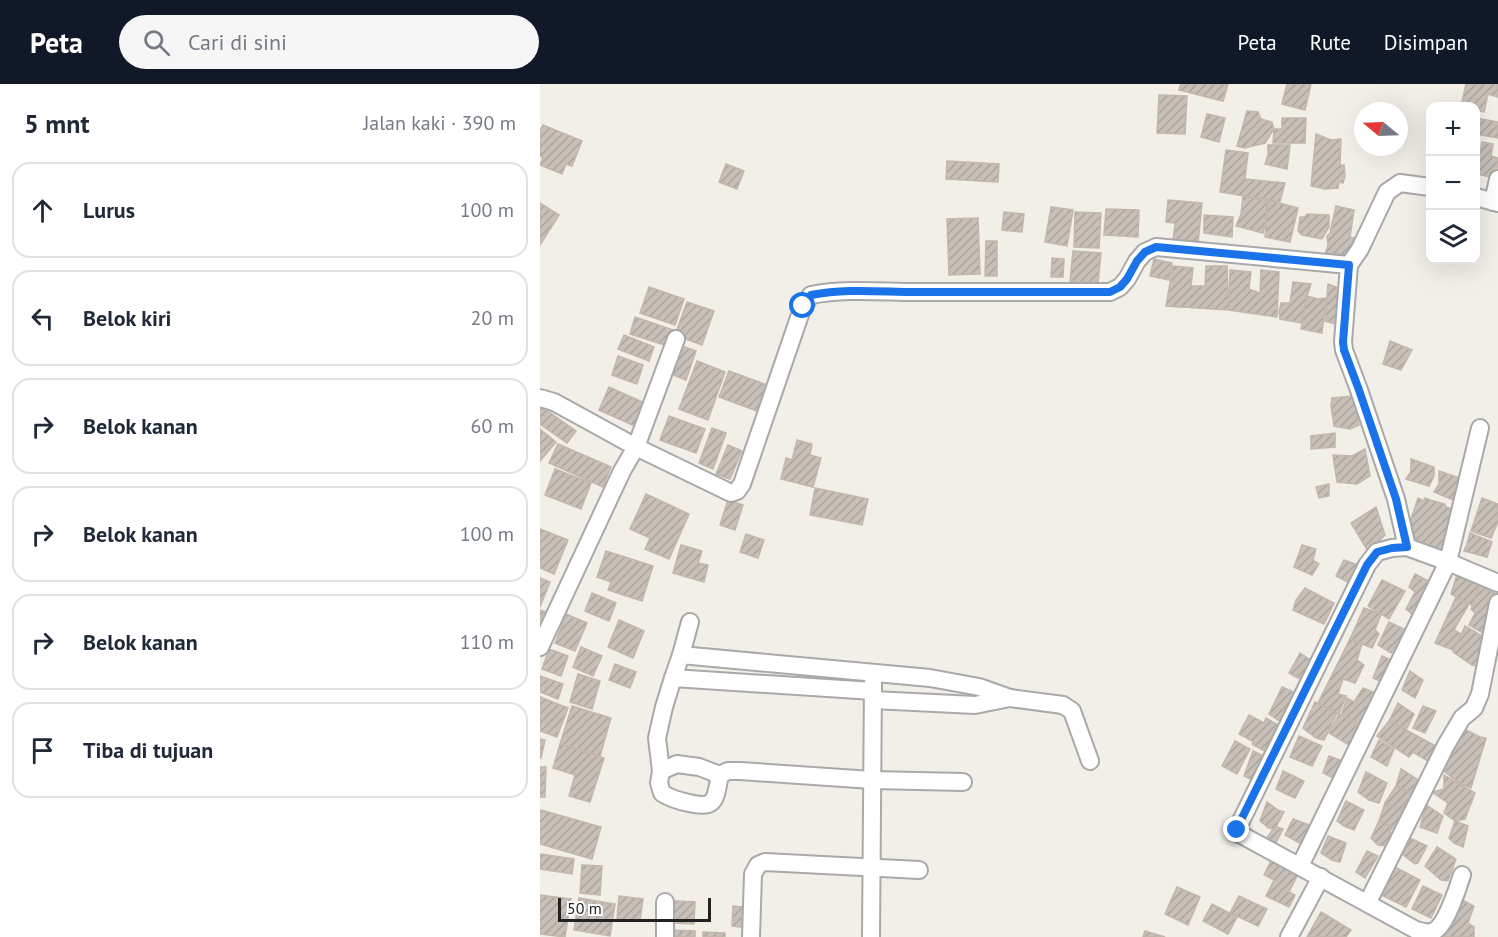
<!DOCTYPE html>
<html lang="id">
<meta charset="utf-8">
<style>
:root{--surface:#fff;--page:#f6f6f7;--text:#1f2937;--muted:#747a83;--line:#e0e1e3;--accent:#111827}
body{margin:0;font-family:"PT Sans",sans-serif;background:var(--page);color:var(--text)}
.controls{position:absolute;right:18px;top:18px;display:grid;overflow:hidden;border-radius:12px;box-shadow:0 6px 24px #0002}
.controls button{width:54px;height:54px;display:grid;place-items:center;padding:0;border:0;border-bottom:2px solid var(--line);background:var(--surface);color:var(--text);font:30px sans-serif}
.compass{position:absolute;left:814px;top:18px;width:54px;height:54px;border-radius:50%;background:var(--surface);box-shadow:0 6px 24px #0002;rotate:289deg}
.scale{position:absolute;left:18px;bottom:15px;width:153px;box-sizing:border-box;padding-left:6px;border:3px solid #222;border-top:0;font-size:16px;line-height:21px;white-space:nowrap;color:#222;-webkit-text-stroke:4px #fff;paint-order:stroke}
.stop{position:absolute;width:18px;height:18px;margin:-14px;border:4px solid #1a73e8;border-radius:50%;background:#fff}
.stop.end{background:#1a73e8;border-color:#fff;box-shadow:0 2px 6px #0008}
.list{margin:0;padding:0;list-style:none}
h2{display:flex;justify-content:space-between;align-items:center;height:78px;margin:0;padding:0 24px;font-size:26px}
h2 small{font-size:20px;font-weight:400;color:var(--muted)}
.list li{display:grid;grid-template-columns:39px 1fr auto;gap:18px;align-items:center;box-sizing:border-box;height:96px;margin:0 12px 12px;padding:0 12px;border:2px solid var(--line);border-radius:18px}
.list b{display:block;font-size:22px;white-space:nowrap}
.list em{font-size:20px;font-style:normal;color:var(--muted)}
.icon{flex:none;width:33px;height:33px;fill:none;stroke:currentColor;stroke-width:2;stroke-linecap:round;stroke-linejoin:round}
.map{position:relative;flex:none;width:958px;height:853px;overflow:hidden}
header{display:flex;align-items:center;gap:36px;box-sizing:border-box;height:84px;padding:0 30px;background:var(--accent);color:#fff}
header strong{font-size:28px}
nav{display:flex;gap:33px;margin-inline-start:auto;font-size:21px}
.search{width:420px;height:54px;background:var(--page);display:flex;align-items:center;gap:15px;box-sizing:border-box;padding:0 21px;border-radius:33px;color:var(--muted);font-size:22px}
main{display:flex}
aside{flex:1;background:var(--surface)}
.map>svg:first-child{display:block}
.building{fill:url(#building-hatch);stroke:#c4b6ab;stroke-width:1.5}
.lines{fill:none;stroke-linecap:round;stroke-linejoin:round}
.street-casing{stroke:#a9a9a9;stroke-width:20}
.street{stroke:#fff;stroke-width:16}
.route{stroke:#1a73e8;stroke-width:8}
</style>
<header>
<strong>Peta</strong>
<div class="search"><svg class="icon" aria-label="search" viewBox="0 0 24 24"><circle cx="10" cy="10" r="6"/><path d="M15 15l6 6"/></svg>Cari di sini</div>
<nav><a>Peta</a><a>Rute</a><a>Disimpan</a></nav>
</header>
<main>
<aside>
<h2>5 mnt<small>Jalan kaki · 390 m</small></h2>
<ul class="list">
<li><svg class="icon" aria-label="ahead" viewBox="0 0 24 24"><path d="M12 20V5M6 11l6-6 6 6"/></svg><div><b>Lurus</b></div><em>100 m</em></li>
<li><svg class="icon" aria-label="left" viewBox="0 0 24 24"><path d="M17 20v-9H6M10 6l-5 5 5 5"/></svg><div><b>Belok kiri</b></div><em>20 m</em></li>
<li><svg class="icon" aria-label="right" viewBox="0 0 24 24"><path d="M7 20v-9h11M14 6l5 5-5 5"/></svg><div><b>Belok kanan</b></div><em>60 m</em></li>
<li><svg class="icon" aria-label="right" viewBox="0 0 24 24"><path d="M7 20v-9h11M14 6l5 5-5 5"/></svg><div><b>Belok kanan</b></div><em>100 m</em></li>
<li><svg class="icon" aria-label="right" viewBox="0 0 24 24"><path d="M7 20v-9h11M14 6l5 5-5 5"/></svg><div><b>Belok kanan</b></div><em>110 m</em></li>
<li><svg class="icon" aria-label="arrive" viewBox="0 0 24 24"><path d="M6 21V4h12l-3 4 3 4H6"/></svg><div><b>Tiba di tujuan</b></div></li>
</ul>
</aside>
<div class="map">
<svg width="958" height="853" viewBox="0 0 958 853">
<defs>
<pattern id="building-hatch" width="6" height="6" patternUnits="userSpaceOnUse" patternTransform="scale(1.5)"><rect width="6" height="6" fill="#c7bfb8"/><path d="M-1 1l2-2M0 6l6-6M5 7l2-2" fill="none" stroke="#aba49e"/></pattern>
</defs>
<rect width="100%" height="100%" fill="#f2efe9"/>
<g class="building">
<polygon points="641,0 688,0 683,17 639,6"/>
<polygon points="747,0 771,0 765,26 742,20"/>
<polygon points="926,0 958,0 958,13 948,10 944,28 936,26 936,22 921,22"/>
<polygon points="619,11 647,12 645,50 617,49"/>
<polygon points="707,27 718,28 721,35 732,38 734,45 725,59 704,64 697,62"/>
<polygon points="667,30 685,34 679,58 661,53"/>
<polygon points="742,34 766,34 765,59 733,59 734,45 742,45"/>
<polygon points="936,34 958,38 958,54 936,50"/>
<polygon points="3,41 42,57 32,82 26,80 22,90 0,81 3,73 0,72 0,46"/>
<polygon points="776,50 791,56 801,55 800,81 804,81 805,92 803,99 799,98 798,104 785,105 771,102"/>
<polygon points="942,58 953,60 951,72 958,74 956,94 936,90"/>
<polygon points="728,61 750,61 747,85 725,80 728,71"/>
<polygon points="686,66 708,69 705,95 745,99 740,118 680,108"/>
<polygon points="407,77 459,80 458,98 406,95"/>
<polygon points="186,80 204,87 197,105 179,98"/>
<polygon points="703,112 727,117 726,136 723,149 696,142 701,130"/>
<polygon points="628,116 662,119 658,160 633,158 635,139 626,138"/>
<polygon points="728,116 758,124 750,158 725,153"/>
<polygon points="0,119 19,131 0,161"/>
<polygon points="796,122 814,126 810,153 821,156 811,173 785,170 788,161 787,152 790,149"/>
<polygon points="511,123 533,126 527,162 505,158"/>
<polygon points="566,125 599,126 598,153 564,151"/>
<polygon points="464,128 484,130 482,148 462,146"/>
<polygon points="535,128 561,129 559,164 534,163"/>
<polygon points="767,130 789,131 789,143 782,155 762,151 758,147 760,133 765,133"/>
<polygon points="664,131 693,133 692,153 664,149"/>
<polygon points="438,134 440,190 409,191 407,135"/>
<polygon points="446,157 457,157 457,192 445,192"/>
<polygon points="533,167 561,169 558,199 530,197"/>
<polygon points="512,174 524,175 523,193 511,193"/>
<polygon points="614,175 632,179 629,196 610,192"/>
<polygon points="633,182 653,184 651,202 665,202 666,182 687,182 689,226 626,222"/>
<polygon points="690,186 711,188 709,205 720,209 721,186 739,188 737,233 689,226"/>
<polygon points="753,198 771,200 767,212 762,239 740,235 739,228 741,219 750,219"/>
<polygon points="788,200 801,205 802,239 795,240 785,237"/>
<polygon points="109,203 144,215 135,241 100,229"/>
<polygon points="767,212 778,215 786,214 782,249 761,245"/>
<polygon points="147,218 174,227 162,261 135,251"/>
<polygon points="95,233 133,246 128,262 90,250"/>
<polygon points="84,251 114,263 109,277 78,265"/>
<polygon points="850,257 872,266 861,286 843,280"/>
<polygon points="142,262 156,267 146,296 131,290"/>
<polygon points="78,272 103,281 97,300 72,291"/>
<polygon points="157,277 185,288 168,336 139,325"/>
<polygon points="189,287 227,301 217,327 179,313"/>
<polygon points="69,303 109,321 99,344 59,326"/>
<polygon points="813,312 819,341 810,345 794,342 791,321 792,314"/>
<polygon points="2,323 36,347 27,359 0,340 0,326"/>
<polygon points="129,332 165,345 156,369 120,356"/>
<polygon points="172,344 186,349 173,385 159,379"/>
<polygon points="0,345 16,358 0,377"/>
<polygon points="795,349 795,363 771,365 771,352"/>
<polygon points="257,356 272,360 270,371 281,374 273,403 241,395 246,374 252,376"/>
<polygon points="18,360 71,383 63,403 9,379"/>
<polygon points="188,361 202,367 190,395 176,390"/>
<polygon points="825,365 830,392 817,400 797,398 793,371 812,372"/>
<polygon points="871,375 894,383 894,392 889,402 866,395 871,387"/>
<polygon points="15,385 51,399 41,425 5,411"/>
<polygon points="899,387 926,396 920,419 894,408 899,400"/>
<polygon points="789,400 789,412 779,414 776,403"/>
<polygon points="275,404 328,415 322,441 270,431"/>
<polygon points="106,410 149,430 129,475 105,465 110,454 90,445"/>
<polygon points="878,414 884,417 885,414 893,417 894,417 905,420 906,423 915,426 907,465 878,465 870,438"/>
<polygon points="942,414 958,420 958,438 951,454 931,447"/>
<polygon points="188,416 203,421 195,446 180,441"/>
<polygon points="836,423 845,451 840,456 842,463 829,469 811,439"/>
<polygon points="0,445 28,456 14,490 0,484"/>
<polygon points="930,449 952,458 947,473 924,467 927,460"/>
<polygon points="206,450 224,456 218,474 200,468"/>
<polygon points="141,461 162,467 158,479 168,481 164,498 133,489"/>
<polygon points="762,461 776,465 773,476 779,480 772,491 754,483"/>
<polygon points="66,467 113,482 102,517 68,506 71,498 57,493"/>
<polygon points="804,476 821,482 813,501 796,492"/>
<polygon points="875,490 896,501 874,532 866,525 875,508 869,503"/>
<polygon points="917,490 940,502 932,521 911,510"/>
<polygon points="0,494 10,498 0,523"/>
<polygon points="842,496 865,507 849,535 828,522"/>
<polygon points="940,500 957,511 950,530 945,550 929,541 935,529 931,525"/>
<polygon points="765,504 794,519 784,540 753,526 756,516"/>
<polygon points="52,509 76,519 69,537 45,527"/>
<polygon points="916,513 929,520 914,546 921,550 913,566 895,559"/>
<polygon points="824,524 841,530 835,546 839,550 832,564 810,555"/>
<polygon points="0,526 8,529 0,546"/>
<polygon points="26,530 47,539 35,567 15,559"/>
<polygon points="79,536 104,547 93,574 68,563"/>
<polygon points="849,538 870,548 862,565 855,563 851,569 838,561"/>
<polygon points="925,542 942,552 949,552 937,582 932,581 913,568"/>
<polygon points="810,555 822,560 817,576 824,581 815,599 803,595 798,610 806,612 799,630 778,619"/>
<polygon points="41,563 62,572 53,592 33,583"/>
<polygon points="9,565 28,572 21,592 2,585"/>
<polygon points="760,569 769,575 775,577 766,597 758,594 749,589"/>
<polygon points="842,572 857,579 847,600 833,594"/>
<polygon points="75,580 96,588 90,604 69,596"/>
<polygon points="870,587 883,596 875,614 862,606"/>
<polygon points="38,590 60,597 52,625 30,618"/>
<polygon points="0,592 23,600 18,615 0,608"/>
<polygon points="742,603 758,610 745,638 738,636 729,630"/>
<polygon points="823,604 836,609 826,645 801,632 807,614 814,618"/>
<polygon points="0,613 28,624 17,653 0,647"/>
<polygon points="775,618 797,629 784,656 776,654 763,644"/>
<polygon points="858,619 874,630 866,646 849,637"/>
<polygon points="32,622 71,634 60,672 20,660"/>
<polygon points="883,622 896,627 885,649 873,644"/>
<polygon points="799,630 817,640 809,661 789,649"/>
<polygon points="709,631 724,639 726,634 742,643 728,669 712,660 714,658 699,650"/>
<polygon points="849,637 898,663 891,679 873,668 869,673 837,652"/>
<polygon points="920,643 940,653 946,654 931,704 921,700 901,685"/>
<polygon points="759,652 782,662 772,682 750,673"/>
<polygon points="0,655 5,656 1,674 0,673"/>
<polygon points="839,656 854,665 847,682 831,673"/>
<polygon points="695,657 710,665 697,690 682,682"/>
<polygon points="20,660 64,674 50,718 29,712 35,691 13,684"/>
<polygon points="713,667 726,673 714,697 704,692"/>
<polygon points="789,672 805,678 797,696 783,689"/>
<polygon points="0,683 6,683 5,713 0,713"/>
<polygon points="861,685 877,695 872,709 856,702"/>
<polygon points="743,687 764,697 755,714 736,705"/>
<polygon points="826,688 847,699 839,719 829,716 818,708"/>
<polygon points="904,691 935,709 925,735 915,737 904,729 908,719 892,708 904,705"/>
<polygon points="856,702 872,709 862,727 845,719"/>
<polygon points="806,717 824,726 814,746 804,742 797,737"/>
<polygon points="727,718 738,726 744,728 735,745 729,744 720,737"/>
<polygon points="845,719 862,727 857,746 839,737"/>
<polygon points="886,721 903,732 897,749 880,743"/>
<polygon points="1,726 61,743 52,775 0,760 0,731"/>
<polygon points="753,735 772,742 763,761 745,751"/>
<polygon points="839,737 852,744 850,748 853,751 848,762 838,761 831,754"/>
<polygon points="915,737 928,742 923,763 914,759 909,754"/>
<polygon points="737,743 743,745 736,759 727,754 733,745 735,745"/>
<polygon points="788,752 806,759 800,778 792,776 781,769"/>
<polygon points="870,754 887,762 878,779 875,780 863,771"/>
<polygon points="897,763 916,775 908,797 901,796 885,782"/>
<polygon points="827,767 838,772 825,794 816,788"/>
<polygon points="0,770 34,775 32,790 0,785"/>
<polygon points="732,775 759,788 749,808 755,811 749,823 726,812 734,796 724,791"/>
<polygon points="42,781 62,782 60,811 40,809"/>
<polygon points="851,781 880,796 866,823 837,809"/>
<polygon points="883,802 902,811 891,834 872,825"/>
<polygon points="637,803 660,813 648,841 625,830"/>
<polygon points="0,811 31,815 25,853 0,850"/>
<polygon points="79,812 103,815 100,837 77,835"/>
<polygon points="699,812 727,825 718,842 690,829"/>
<polygon points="39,814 75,820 70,852 34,846"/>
<polygon points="918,814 934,822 928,839 934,843 934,853 900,853"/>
<polygon points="135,817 155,818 154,840 133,839"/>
<polygon points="672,820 697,833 688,850 663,837"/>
<polygon points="193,822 211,824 209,844 192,842"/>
<polygon points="781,828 811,846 806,853 767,853"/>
<polygon points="130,846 155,847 155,853 130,853"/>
<polygon points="605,847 625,853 603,853"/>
<polygon points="163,848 185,849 185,853 163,853"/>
</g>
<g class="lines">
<g class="street-casing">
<g id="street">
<polyline points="936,113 958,119"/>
<polyline points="953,118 958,95"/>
<polyline points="809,181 820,165 847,108 860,99 890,103"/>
<path d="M0,314L14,318L96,363L191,409L197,407L202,400L263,222L271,211C307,204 341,208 377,208C441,208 505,208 570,208L580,203L587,195L597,177L605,168L616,163L809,181L803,258L804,266L819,306L856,415L867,463L908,478L760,782"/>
<polyline points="940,344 908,478 958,499"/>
<path d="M867,463L852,464L837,468L827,481L698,743L697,746L698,749L876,846C883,848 892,851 898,844C907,836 918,804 922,791"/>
<polyline points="0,563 82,387 96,363 136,255"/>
<polyline points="141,571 150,538"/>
<path d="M133,594L124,623L117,654L121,687L119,699L122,709C131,715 139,717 149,719C177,726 175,714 180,691L188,687H200L332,696L423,698"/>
<polyline points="333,607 133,594 141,571 390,594 439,603 470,614"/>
<polyline points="333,616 435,621 470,614 523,621 532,627 550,677"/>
<polyline points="121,687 137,680 159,683 180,691"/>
<polyline points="828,818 906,661 922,634 934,624 940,610 958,519"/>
<polyline points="125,853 125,818"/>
<polyline points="211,853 213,790 218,781 225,778 379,786"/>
<polyline points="331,853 333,598"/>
<polyline points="749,853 781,793"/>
</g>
</g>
<use href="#street" class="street"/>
</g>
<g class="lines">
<path class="route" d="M263,222L271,211C307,204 341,208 377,208C441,208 505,208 570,208L580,203L587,195L597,177L605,168L616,163L809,181L803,258L804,266L819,306L856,415L867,463L852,464L837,468L827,481L698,742L697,746"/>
</g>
</svg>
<div class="controls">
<button>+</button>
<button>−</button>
<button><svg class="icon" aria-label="layers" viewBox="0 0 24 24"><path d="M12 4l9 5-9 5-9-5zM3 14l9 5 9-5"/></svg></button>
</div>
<svg class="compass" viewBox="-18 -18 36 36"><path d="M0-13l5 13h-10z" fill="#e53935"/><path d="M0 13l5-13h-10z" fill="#747a83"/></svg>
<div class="scale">50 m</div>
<div class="stop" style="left:263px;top:222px"></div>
<div class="stop end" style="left:697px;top:746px"></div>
</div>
</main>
